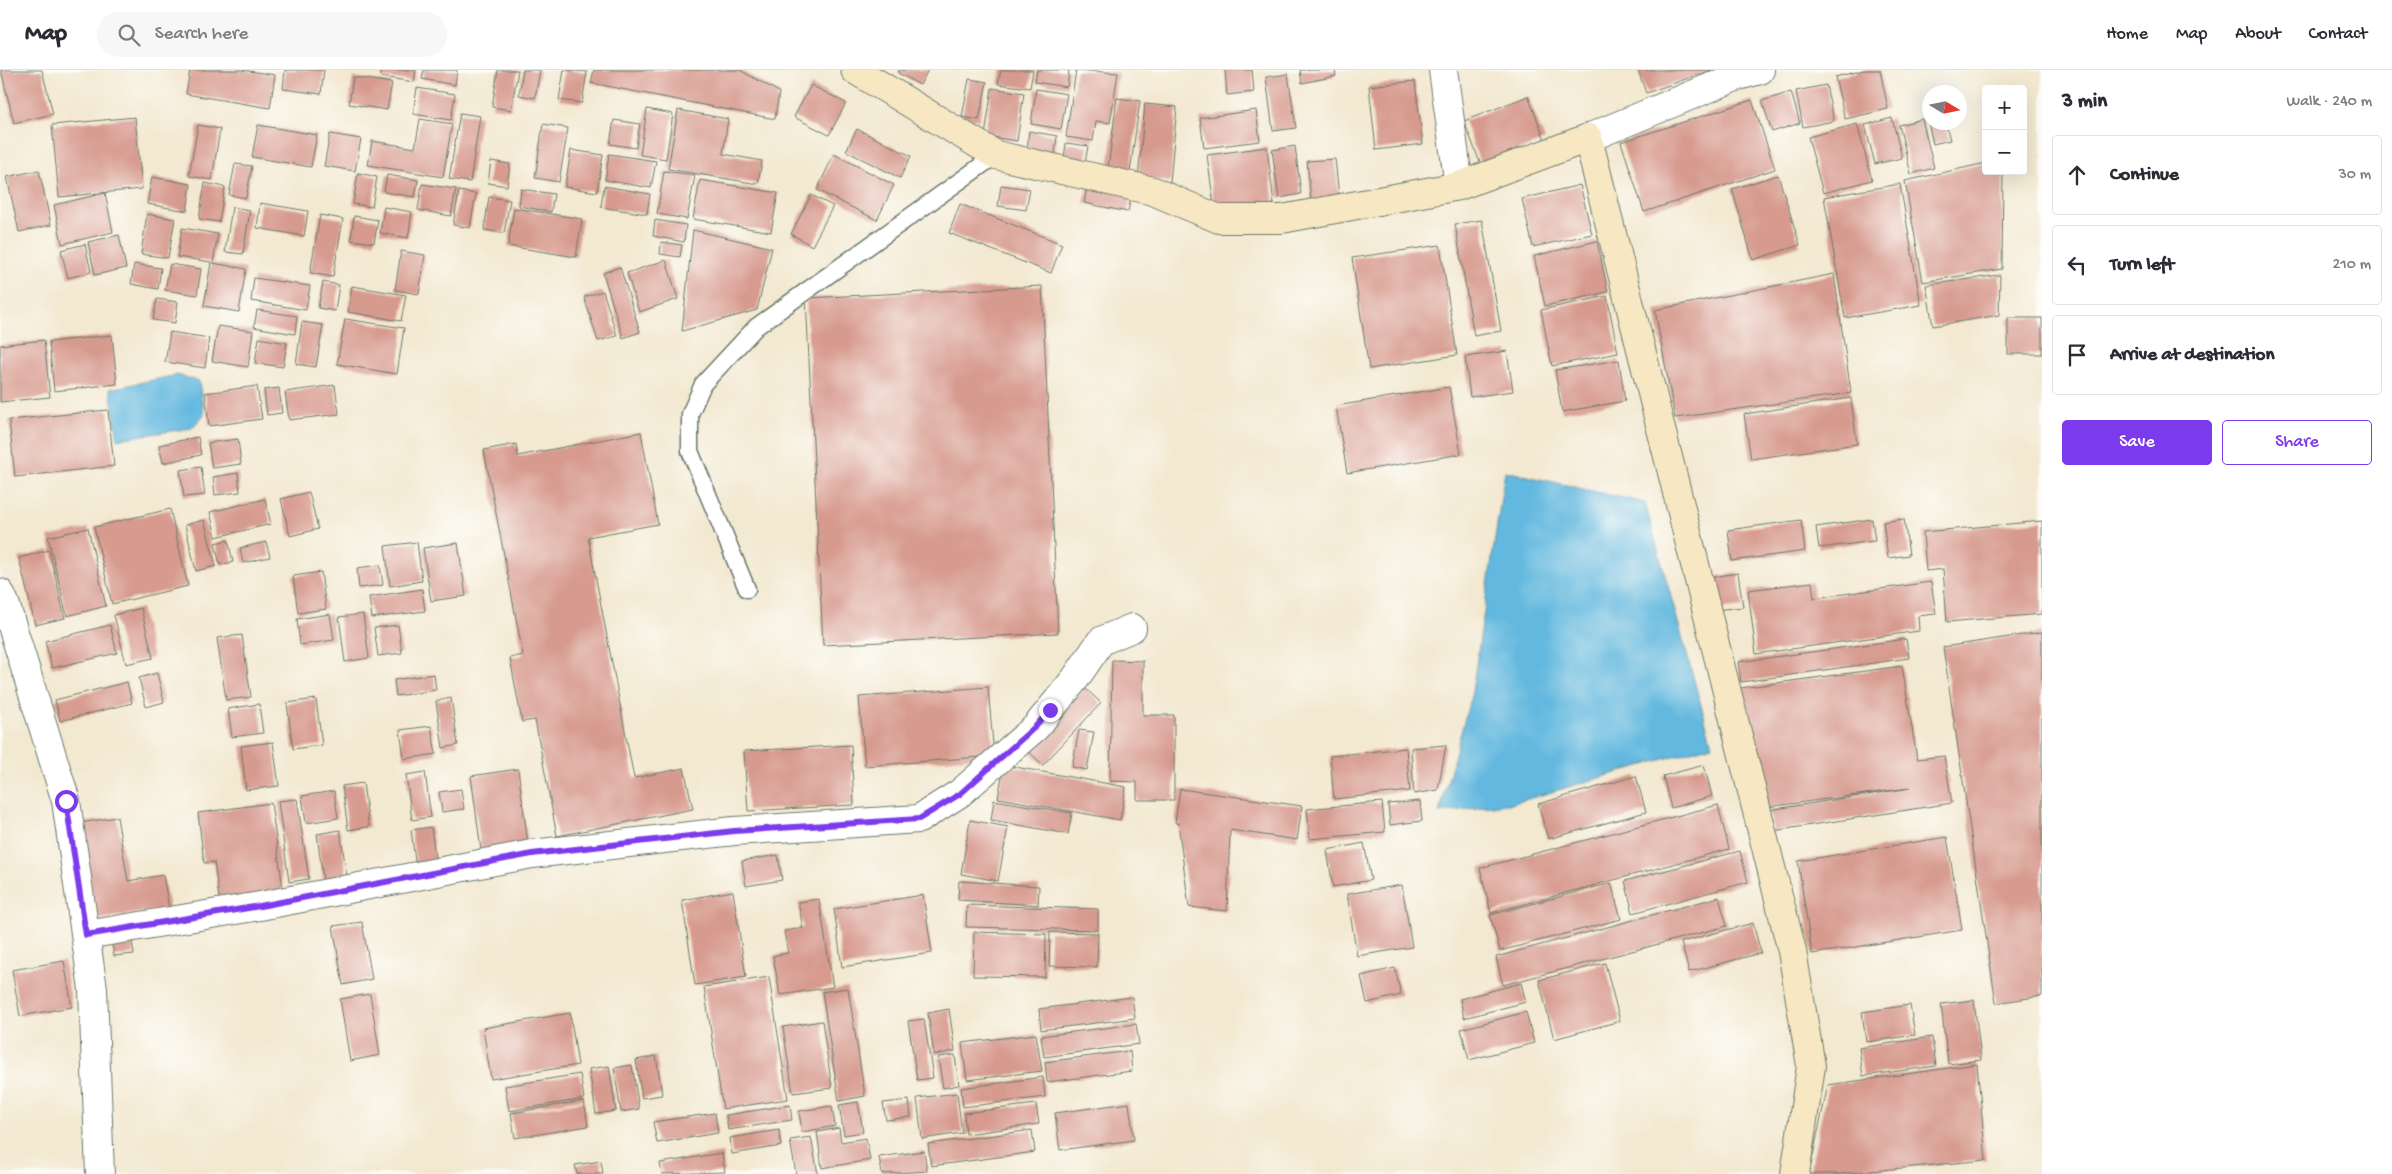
<!DOCTYPE html>
<meta charset="utf-8">
<style>
:root{--surface:#fff;--page:#f7f7f7;--text:#2b2b33;--muted:#7c7c81;--line:#e1e1e2;--accent:#7c3aed}
body{margin:0;font-family:"Gochi Hand",sans-serif;background:var(--page);color:var(--text)}
.controls{position:absolute;right:15px;top:15px;display:grid;overflow:hidden;border-radius:5px;box-shadow:0 5px 20px #0002}
.controls button{width:45px;height:45px;display:grid;place-items:center;padding:0;border:0;border-bottom:1px solid var(--line);background:var(--surface);color:var(--text);font:25px sans-serif}
.compass{position:absolute;left:1922px;top:15px;width:45px;height:45px;border-radius:50%;background:var(--surface);box-shadow:0 5px 20px #0002;rotate:100deg}
.stop{position:absolute;width:15px;height:15px;margin:-11px;border:4px solid #7c3aed;border-radius:50%;background:#fff}
.stop.end{background:#7c3aed;border-color:#fff;box-shadow:0 1px 5px #0008}
.list{margin:0;padding:0;list-style:none}
h2{display:flex;justify-content:space-between;align-items:center;height:65px;margin:0;padding:0 20px;font-size:21px}
h2 small{font-size:16px;font-weight:400;color:var(--muted)}
.list li{display:grid;grid-template-columns:32px 1fr auto;gap:15px;align-items:center;box-sizing:border-box;height:80px;margin:0 10px 10px;padding:0 10px;border:1px solid var(--line);border-radius:5px}
.list b{display:block;font-size:19px;white-space:nowrap}
.list em{font-size:16px;font-style:normal;color:var(--muted)}
.actions{display:flex;gap:10px;padding:15px 20px}
.actions a{flex:1;padding:11px 0;border:1px solid var(--accent);border-radius:5px;text-align:center;font-size:18px;color:var(--accent)}
.actions .main{background:var(--accent);color:#fff}
.icon{flex:none;width:28px;height:28px;fill:none;stroke:currentColor;stroke-width:2;stroke-linecap:round;stroke-linejoin:round}
.map{position:relative;flex:none;width:2042px;height:1104px;overflow:hidden}
header{display:flex;align-items:center;gap:30px;box-sizing:border-box;height:70px;padding:0 25px;background:var(--surface);border-bottom:1px solid var(--line)}
header strong{font-size:24px}
nav{display:flex;gap:28px;margin-inline-start:auto;font-size:18px}
.search{width:350px;height:45px;background:var(--page);display:flex;align-items:center;gap:12px;box-sizing:border-box;padding:0 18px;border-radius:28px;color:var(--muted);font-size:19px}
main{display:flex}
aside{flex:1;background:var(--surface)}
.map>svg:first-child{display:block}
.water{fill:#62b8df;stroke:#407a8a}
.building{fill:#d79a8e}
.lines{fill:none;stroke-linecap:round;stroke-linejoin:round}
.service-casing{stroke:#69796b;stroke-width:19}
.minor-casing{stroke:#69796b;stroke-width:30}
.tertiary-casing{stroke:#69796b;stroke-width:30}
.secondary-casing{stroke:#69796b;stroke-width:30}
.service{stroke:#fff;stroke-width:16}
.minor{stroke:#fff;stroke-width:28}
.tertiary{stroke:#fff;stroke-width:28}
.secondary{stroke:#f7e8c3;stroke-width:28}
.route{stroke:#7c3aed;stroke-width:6}
</style>
<header>
<strong>Map</strong>
<div class="search"><svg class="icon" aria-label="search" viewBox="0 0 24 24"><circle cx="10" cy="10" r="6"/><path d="M15 15l6 6"/></svg>Search here</div>
<nav><a>Home</a><a>Map</a><a>About</a><a>Contact</a></nav>
</header>
<main>
<div class="map">
<svg width="2042" height="1104" viewBox="0 0 2042 1104">
<rect width="100%" height="100%" fill="#fdfcf7"/>
<filter id="ink" filterUnits="userSpaceOnUse"><feTurbulence type="fractalNoise" baseFrequency=".02" numOctaves="2"/><feDisplacementMap in="SourceGraphic" scale="10" xChannelSelector="R" yChannelSelector="G"/><feConvolveMatrix kernelMatrix="1 2 1 2 8 2 1 2 1" color-interpolation-filters="sRGB"/></filter>
<filter id="wash" filterUnits="userSpaceOnUse"><feTurbulence type="fractalNoise" baseFrequency=".0096" numOctaves="4" result="noise"/><feDisplacementMap in="SourceGraphic" scale="20" xChannelSelector="R" yChannelSelector="G"/><feGaussianBlur stdDeviation="1.12" result="paint"/><feColorMatrix in="noise" values="0 0 0 0 0 0 0 0 0 0 0 0 0 0 0 0 0 1.4 0 .05"/><feComposite in="paint" operator="in"/></filter>
<g filter="url(#wash)">
<rect width="100%" height="100%" fill="#f3e8d0"/>
<g class="water">
<polygon points="177,305 199,311 204,345 192,358 118,369 110,319"/>
<polygon points="1505,401 1645,433 1712,675 1514,733 1439,743 1472,622"/>
</g>
<g id="blocks">
<g class="building">
<polygon points="1,0 42,0 53,44 14,53"/>
<polygon points="190,0 242,0 275,5 270,38 186,24"/>
<polygon points="285,0 324,0 321,24 283,19"/>
<polygon points="382,0 416,0 414,12 381,7"/>
<polygon points="424,0 457,0 455,15 422,9"/>
<polygon points="498,0 518,0 511,40 492,37"/>
<polygon points="523,0 540,0 535,28 519,25"/>
<polygon points="564,0 587,2 582,33 559,30"/>
<polygon points="594,0 740,0 779,22 775,49 591,13"/>
<polygon points="899,0 928,0 920,15 898,3"/>
<polygon points="1001,0 1033,0 1030,18 998,14"/>
<polygon points="1037,0 1069,0 1067,17 1035,12"/>
<polygon points="1076,0 1118,3 1110,53 1096,51 1093,71 1066,67"/>
<polygon points="1225,0 1252,0 1254,22 1227,25"/>
<polygon points="1300,0 1335,0 1336,6 1302,13"/>
<polygon points="1638,0 1712,0 1646,23"/>
<polygon points="1864,0 1880,0 1888,39 1845,49 1835,7"/>
<polygon points="1288,4 1296,58 1273,61 1266,7"/>
<polygon points="353,7 392,13 387,40 349,34"/>
<polygon points="969,9 987,12 979,50 962,47"/>
<polygon points="1415,11 1423,74 1376,80 1369,16"/>
<polygon points="811,15 846,33 829,65 794,47"/>
<polygon points="1826,15 1834,51 1803,57 1796,21"/>
<polygon points="417,18 455,24 451,50 413,44"/>
<polygon points="992,18 1024,23 1017,71 985,66"/>
<polygon points="1036,19 1067,24 1061,59 1031,54"/>
<polygon points="1791,22 1800,53 1772,62 1762,31"/>
<polygon points="1528,26 1545,70 1481,95 1464,51"/>
<polygon points="1117,28 1140,31 1130,102 1108,99"/>
<polygon points="1752,30 1775,99 1644,142 1621,72"/>
<polygon points="1145,34 1177,37 1170,112 1138,109"/>
<polygon points="647,39 673,44 666,89 640,85"/>
<polygon points="678,40 728,49 723,84 762,91 758,114 668,99"/>
<polygon points="1256,40 1260,71 1204,78 1200,48"/>
<polygon points="460,43 480,46 470,112 449,109"/>
<polygon points="135,47 142,119 59,127 52,55"/>
<polygon points="1930,47 1930,52 1945,52 1950,70 1933,74 1927,48"/>
<polygon points="1892,48 1902,88 1875,94 1865,55"/>
<polygon points="420,49 452,54 443,107 368,95 372,71 415,78"/>
<polygon points="1922,49 1934,98 1911,104 1899,55"/>
<polygon points="614,50 640,54 636,78 610,74"/>
<polygon points="543,54 568,58 559,112 535,108"/>
<polygon points="1857,54 1872,110 1823,123 1808,67"/>
<polygon points="198,55 220,59 212,110 189,106"/>
<polygon points="258,55 317,65 311,97 252,87"/>
<polygon points="857,59 911,86 900,108 846,81"/>
<polygon points="1029,61 1057,66 1055,84 1027,80"/>
<polygon points="330,64 361,69 355,101 324,96"/>
<polygon points="1066,73 1088,76 1084,99 1063,96"/>
<polygon points="1295,76 1301,124 1279,128 1272,80"/>
<polygon points="1267,77 1274,134 1215,143 1207,85"/>
<polygon points="571,80 603,85 597,122 565,117"/>
<polygon points="609,84 656,91 651,118 605,110"/>
<polygon points="834,84 894,115 877,150 817,120"/>
<polygon points="1335,89 1340,136 1312,139 1307,91"/>
<polygon points="491,91 510,94 507,116 488,113"/>
<polygon points="1986,93 1986,101 2003,101 2002,199 1923,212 1905,111"/>
<polygon points="235,94 252,96 246,128 229,125"/>
<polygon points="39,100 51,155 19,162 7,107"/>
<polygon points="664,101 695,105 687,149 657,144"/>
<polygon points="358,103 377,107 372,137 353,134"/>
<polygon points="387,105 418,110 415,127 384,122"/>
<polygon points="1778,105 1800,175 1753,190 1732,119"/>
<polygon points="152,107 191,114 187,141 147,134"/>
<polygon points="700,110 778,123 771,162 693,149"/>
<polygon points="1088,112 1132,120 1128,142 1084,133"/>
<polygon points="205,113 225,117 219,152 199,149"/>
<polygon points="422,114 456,119 451,146 418,140"/>
<polygon points="1900,114 1921,235 1845,248 1824,127"/>
<polygon points="1001,115 1030,119 1026,140 998,136"/>
<polygon points="1580,115 1592,164 1533,177 1522,129"/>
<polygon points="604,116 650,124 647,144 601,137"/>
<polygon points="521,119 554,124 551,142 519,136"/>
<polygon points="459,121 476,124 470,158 453,155"/>
<polygon points="105,123 113,162 62,174 54,135"/>
<polygon points="811,125 833,136 812,176 791,164"/>
<polygon points="489,127 510,130 504,163 484,160"/>
<polygon points="260,133 308,141 304,166 257,158"/>
<polygon points="960,134 1062,174 1051,203 949,163"/>
<polygon points="232,137 250,140 243,184 225,182"/>
<polygon points="384,137 412,142 408,168 380,163"/>
<polygon points="514,138 582,149 576,187 508,176"/>
<polygon points="147,144 175,149 168,188 141,184"/>
<polygon points="320,145 343,149 333,207 310,203"/>
<polygon points="354,146 378,150 374,173 351,170"/>
<polygon points="655,150 686,155 684,172 653,166"/>
<polygon points="1482,150 1501,261 1474,266 1455,154"/>
<polygon points="182,158 218,164 213,193 246,199 239,242 204,236 211,192 177,187"/>
<polygon points="693,160 772,178 757,240 682,261"/>
<polygon points="119,165 126,198 95,205 88,172"/>
<polygon points="1597,171 1608,222 1545,236 1534,186"/>
<polygon points="661,172 682,175 680,187 660,184"/>
<polygon points="85,174 91,202 68,208 61,180"/>
<polygon points="1440,175 1457,285 1369,299 1352,188"/>
<polygon points="401,181 425,185 419,224 395,220"/>
<polygon points="666,190 678,229 639,242 627,203"/>
<polygon points="134,194 161,198 158,219 131,214"/>
<polygon points="170,194 201,199 197,225 165,220"/>
<polygon points="620,197 640,262 623,268 603,203"/>
<polygon points="1834,204 1851,323 1675,348 1655,240"/>
<polygon points="2000,205 1999,245 1933,256 1926,215"/>
<polygon points="254,208 310,216 306,240 251,231"/>
<polygon points="323,212 339,215 335,241 318,238"/>
<polygon points="352,216 406,225 401,251 348,242"/>
<polygon points="1042,216 1058,563 823,575 806,228"/>
<polygon points="603,221 617,266 598,271 584,227"/>
<polygon points="1607,226 1618,283 1552,296 1541,240"/>
<polygon points="157,229 178,232 175,253 153,250"/>
<polygon points="257,240 297,246 295,264 254,257"/>
<rect x="2008" y="248" width="34" height="36"/>
<polygon points="345,249 404,258 397,304 337,294"/>
<polygon points="302,252 323,255 316,297 296,294"/>
<polygon points="218,256 253,261 248,297 212,291"/>
<polygon points="170,262 209,268 205,298 165,292"/>
<polygon points="112,265 117,314 54,321 49,272"/>
<polygon points="259,268 287,273 283,297 255,293"/>
<polygon points="44,270 50,327 0,332 0,275"/>
<polygon points="1507,281 1513,321 1470,327 1465,287"/>
<polygon points="1619,290 1625,331 1562,342 1555,300"/>
<polygon points="335,315 339,344 289,350 285,322"/>
<polygon points="257,316 262,349 209,356 205,323"/>
<polygon points="1449,317 1461,384 1347,403 1336,336"/>
<polygon points="279,318 282,343 267,345 264,320"/>
<polygon points="1851,328 1857,374 1751,389 1744,344"/>
<polygon points="108,340 114,396 15,407 9,350"/>
<polygon points="641,362 658,454 588,467 634,708 684,698 693,739 557,766 535,650 522,652 510,588 523,585 484,380 516,374 518,386"/>
<polygon points="198,367 201,385 163,393 159,375"/>
<polygon points="238,369 241,394 212,398 208,373"/>
<polygon points="201,397 205,425 184,427 180,400"/>
<polygon points="238,403 240,422 215,425 213,407"/>
<polygon points="309,422 318,459 290,466 281,429"/>
<polygon points="265,429 271,454 216,467 210,442"/>
<polygon points="170,439 188,516 112,534 94,457"/>
<polygon points="1872,449 1875,471 1819,478 1816,457"/>
<polygon points="1904,449 1909,485 1888,488 1883,452"/>
<polygon points="204,450 216,496 196,501 185,455"/>
<polygon points="1801,450 1805,481 1732,491 1728,460"/>
<polygon points="2042,451 2042,544 1947,552 1943,499 1926,501 1923,462"/>
<polygon points="88,458 106,536 67,546 48,467"/>
<polygon points="228,470 233,492 220,495 215,473"/>
<polygon points="266,472 270,487 243,493 240,478"/>
<polygon points="417,472 422,511 390,516 385,476"/>
<polygon points="458,473 466,526 431,531 423,478"/>
<polygon points="49,480 65,548 35,555 19,488"/>
<polygon points="380,495 383,515 359,518 357,498"/>
<polygon points="321,502 326,539 298,543 293,506"/>
<polygon points="1738,503 1743,537 1715,540 1711,507"/>
<polygon points="1812,512 1814,528 1931,512 1936,544 1918,546 1919,561 1756,584 1748,520"/>
<polygon points="422,519 425,541 372,548 369,527"/>
<polygon points="141,538 153,588 126,594 114,545"/>
<polygon points="330,544 334,570 300,575 297,549"/>
<polygon points="363,544 369,588 345,592 339,547"/>
<polygon points="110,555 117,583 52,598 45,571"/>
<polygon points="398,555 402,583 378,586 374,558"/>
<polygon points="2042,562 2042,926 1996,933 1943,577"/>
<polygon points="242,565 251,627 226,630 217,568"/>
<polygon points="1906,569 1909,588 1741,612 1738,592"/>
<polygon points="1112,590 1143,591 1143,645 1174,645 1174,730 1137,730 1137,712 1110,711"/>
<polygon points="1902,596 1917,689 1944,686 1952,733 1773,761 1769,740 1910,718 1767,737 1740,618"/>
<polygon points="157,603 164,632 146,637 139,608"/>
<polygon points="434,604 436,620 396,626 394,610"/>
<polygon points="127,612 132,633 60,651 55,630"/>
<polygon points="988,617 994,686 865,696 859,627"/>
<polygon points="1085,618 1101,633 1043,695 1027,680"/>
<polygon points="451,628 458,675 443,678 436,631"/>
<polygon points="316,629 322,675 293,679 287,633"/>
<polygon points="259,634 263,663 232,667 228,639"/>
<polygon points="431,656 436,684 404,689 400,660"/>
<polygon points="1079,660 1094,662 1087,700 1072,697"/>
<polygon points="273,672 279,716 246,720 241,676"/>
<polygon points="851,675 854,735 748,741 744,681"/>
<polygon points="1446,675 1438,720 1414,724 1411,678"/>
<polygon points="1406,678 1410,721 1334,729 1330,686"/>
<polygon points="1004,695 1126,717 1120,750 998,728"/>
<polygon points="1704,695 1712,726 1671,738 1663,706"/>
<polygon points="518,699 528,774 481,780 471,706"/>
<polygon points="425,702 431,747 412,750 406,705"/>
<polygon points="1636,706 1646,742 1548,769 1538,734"/>
<polygon points="363,713 369,757 348,760 342,716"/>
<polygon points="461,719 464,739 442,742 439,722"/>
<polygon points="1180,719 1302,736 1297,770 1230,760 1227,841 1189,837 1178,753 1175,753"/>
<polygon points="334,721 338,748 306,753 302,726"/>
<polygon points="297,729 309,809 289,812 278,731"/>
<polygon points="994,730 1072,743 1068,764 991,750"/>
<polygon points="1420,731 1422,751 1390,755 1388,734"/>
<polygon points="1382,732 1385,762 1310,769 1307,739"/>
<polygon points="271,733 284,826 220,835 214,792 204,793 198,743"/>
<polygon points="1718,735 1729,779 1491,843 1480,798"/>
<polygon points="117,747 128,811 163,805 169,838 96,850 80,753"/>
<polygon points="970,750 1008,757 998,811 961,804"/>
<polygon points="431,757 436,795 416,798 411,760"/>
<polygon points="340,760 347,807 323,810 317,764"/>
<polygon points="1947,767 1962,860 1812,884 1798,791"/>
<polygon points="1364,773 1371,810 1333,817 1327,780"/>
<polygon points="1740,781 1748,812 1633,843 1625,811"/>
<polygon points="778,785 782,810 746,816 742,791"/>
<polygon points="959,811 1039,816 1038,835 958,830"/>
<polygon points="1611,813 1621,849 1500,881 1490,845"/>
<polygon points="1402,815 1412,877 1357,886 1347,824"/>
<polygon points="733,821 746,907 695,915 682,830"/>
<polygon points="923,825 932,883 842,897 834,839"/>
<polygon points="1719,827 1727,856 1503,915 1496,887"/>
<polygon points="819,829 833,917 780,925 773,886 788,883 784,861 803,858 798,832"/>
<polygon points="967,835 1098,839 1098,860 966,857"/>
<polygon points="362,852 372,909 343,915 333,856"/>
<polygon points="1753,853 1761,883 1689,902 1681,872"/>
<polygon points="130,860 134,884 114,886 110,863"/>
<polygon points="974,862 1046,864 1045,907 973,906"/>
<polygon points="1050,862 1098,863 1097,897 1049,896"/>
<polygon points="64,891 72,937 20,946 12,900"/>
<polygon points="1605,893 1620,951 1554,969 1539,910"/>
<polygon points="1395,898 1401,925 1367,933 1361,906"/>
<polygon points="769,907 788,1029 723,1039 704,917"/>
<polygon points="1521,913 1526,932 1464,948 1460,929"/>
<polygon points="848,918 865,1026 839,1031 822,922"/>
<polygon points="370,924 380,985 350,991 340,929"/>
<polygon points="1132,927 1135,948 1041,960 1039,939"/>
<polygon points="1974,930 1981,990 1948,994 1941,934"/>
<polygon points="1910,935 1915,965 1866,972 1862,942"/>
<polygon points="949,939 955,981 934,985 928,943"/>
<polygon points="1526,942 1534,973 1469,990 1461,959"/>
<polygon points="570,943 578,995 491,1009 483,958"/>
<polygon points="924,949 933,1008 917,1010 908,951"/>
<polygon points="822,951 832,1018 793,1023 783,957"/>
<polygon points="1136,954 1139,974 1044,987 1041,966"/>
<polygon points="1036,964 1042,1001 967,1010 962,973"/>
<polygon points="1932,967 1936,996 1863,1006 1859,978"/>
<polygon points="1130,981 1132,1001 1047,1012 1045,992"/>
<polygon points="955,985 959,1015 943,1018 938,987"/>
<polygon points="656,986 662,1025 642,1028 636,990"/>
<polygon points="1977,994 1986,1090 1839,1104 1809,1104 1828,1015"/>
<polygon points="632,995 639,1039 621,1042 614,998"/>
<polygon points="609,996 616,1041 596,1044 589,999"/>
<polygon points="580,1004 584,1029 509,1041 505,1016"/>
<polygon points="1043,1007 1045,1027 963,1037 961,1018"/>
<polygon points="957,1023 962,1063 922,1069 917,1028"/>
<polygon points="909,1030 911,1047 886,1050 883,1033"/>
<polygon points="584,1031 588,1056 515,1068 511,1043"/>
<polygon points="858,1032 863,1062 844,1065 839,1035"/>
<polygon points="1129,1033 1134,1070 1060,1080 1055,1043"/>
<polygon points="1036,1034 1039,1054 966,1064 964,1043"/>
<polygon points="790,1035 792,1050 728,1060 726,1045"/>
<polygon points="832,1036 835,1056 802,1062 799,1041"/>
<polygon points="715,1043 718,1063 657,1073 653,1052"/>
<polygon points="839,1058 841,1072 866,1068 870,1090 822,1098 817,1062"/>
<polygon points="779,1060 781,1076 732,1084 730,1068"/>
<polygon points="1032,1060 1035,1082 931,1096 928,1074"/>
<polygon points="811,1067 818,1104 796,1104 790,1070"/>
<polygon points="924,1081 927,1101 882,1104 879,1087"/>
<polygon points="722,1083 725,1102 662,1104 660,1093"/>
<polygon points="601,1091 603,1104 577,1104 575,1095"/>
</g>
</g>
</g>
<g filter="url(#ink)">
<use href="#blocks" fill-opacity="0" stroke="#69796b" stroke-width="1"/>
<g class="lines">
<g class="service-casing">
<polyline id="service" points="747,519 690,381 690,344 703,314 756,257 996,85"/>
</g>
<g class="minor-casing">
<g id="minor">
<polyline points="1443,0 1459,116"/>
<polyline points="0,523 5,533 66,731 93,919 100,1104"/>
<polyline points="86,865 260,836 532,784 734,761 919,749 960,723 1036,657 1075,609 1101,571 1132,558"/>
</g>
</g>
<g class="tertiary-casing">
<polyline id="tertiary" points="1588,68 1738,6 1760,0"/>
</g>
<g class="secondary-casing">
<polyline id="secondary" points="855,0 996,85 1153,121 1219,149 1282,149 1459,116 1588,68 1792,881 1811,996 1795,1104"/>
</g>
<use href="#service" class="service"/>
<use href="#minor" class="minor"/>
<use href="#tertiary" class="tertiary"/>
<use href="#secondary" class="secondary"/>
</g>
</g>
<g class="lines" filter="url(#ink)">
<polyline class="route" points="66,731 86,865 260,836 532,784 734,761 919,749 960,724 1036,656 1050,640"/>
</g>
</svg>
<div class="controls">
<button>+</button>
<button>−</button>
</div>
<svg class="compass" viewBox="-18 -18 36 36"><path d="M0-13l5 13h-10z" fill="#e53935"/><path d="M0 13l5-13h-10z" fill="#7c7c81"/></svg>
<div class="stop" style="left:66px;top:731px"></div>
<div class="stop end" style="left:1050px;top:640px"></div>
</div>
<aside>
<h2>3 min<small>Walk · 240 m</small></h2>
<ul class="list">
<li><svg class="icon" aria-label="ahead" viewBox="0 0 24 24"><path d="M12 20V5M6 11l6-6 6 6"/></svg><div><b>Continue</b></div><em>30 m</em></li>
<li><svg class="icon" aria-label="left" viewBox="0 0 24 24"><path d="M17 20v-9H6M10 6l-5 5 5 5"/></svg><div><b>Turn left</b></div><em>210 m</em></li>
<li><svg class="icon" aria-label="arrive" viewBox="0 0 24 24"><path d="M6 21V4h12l-3 4 3 4H6"/></svg><div><b>Arrive at destination</b></div></li>
</ul>
<div class="actions"><a class="main">Save</a><a>Share</a></div>
</aside>
</main>
